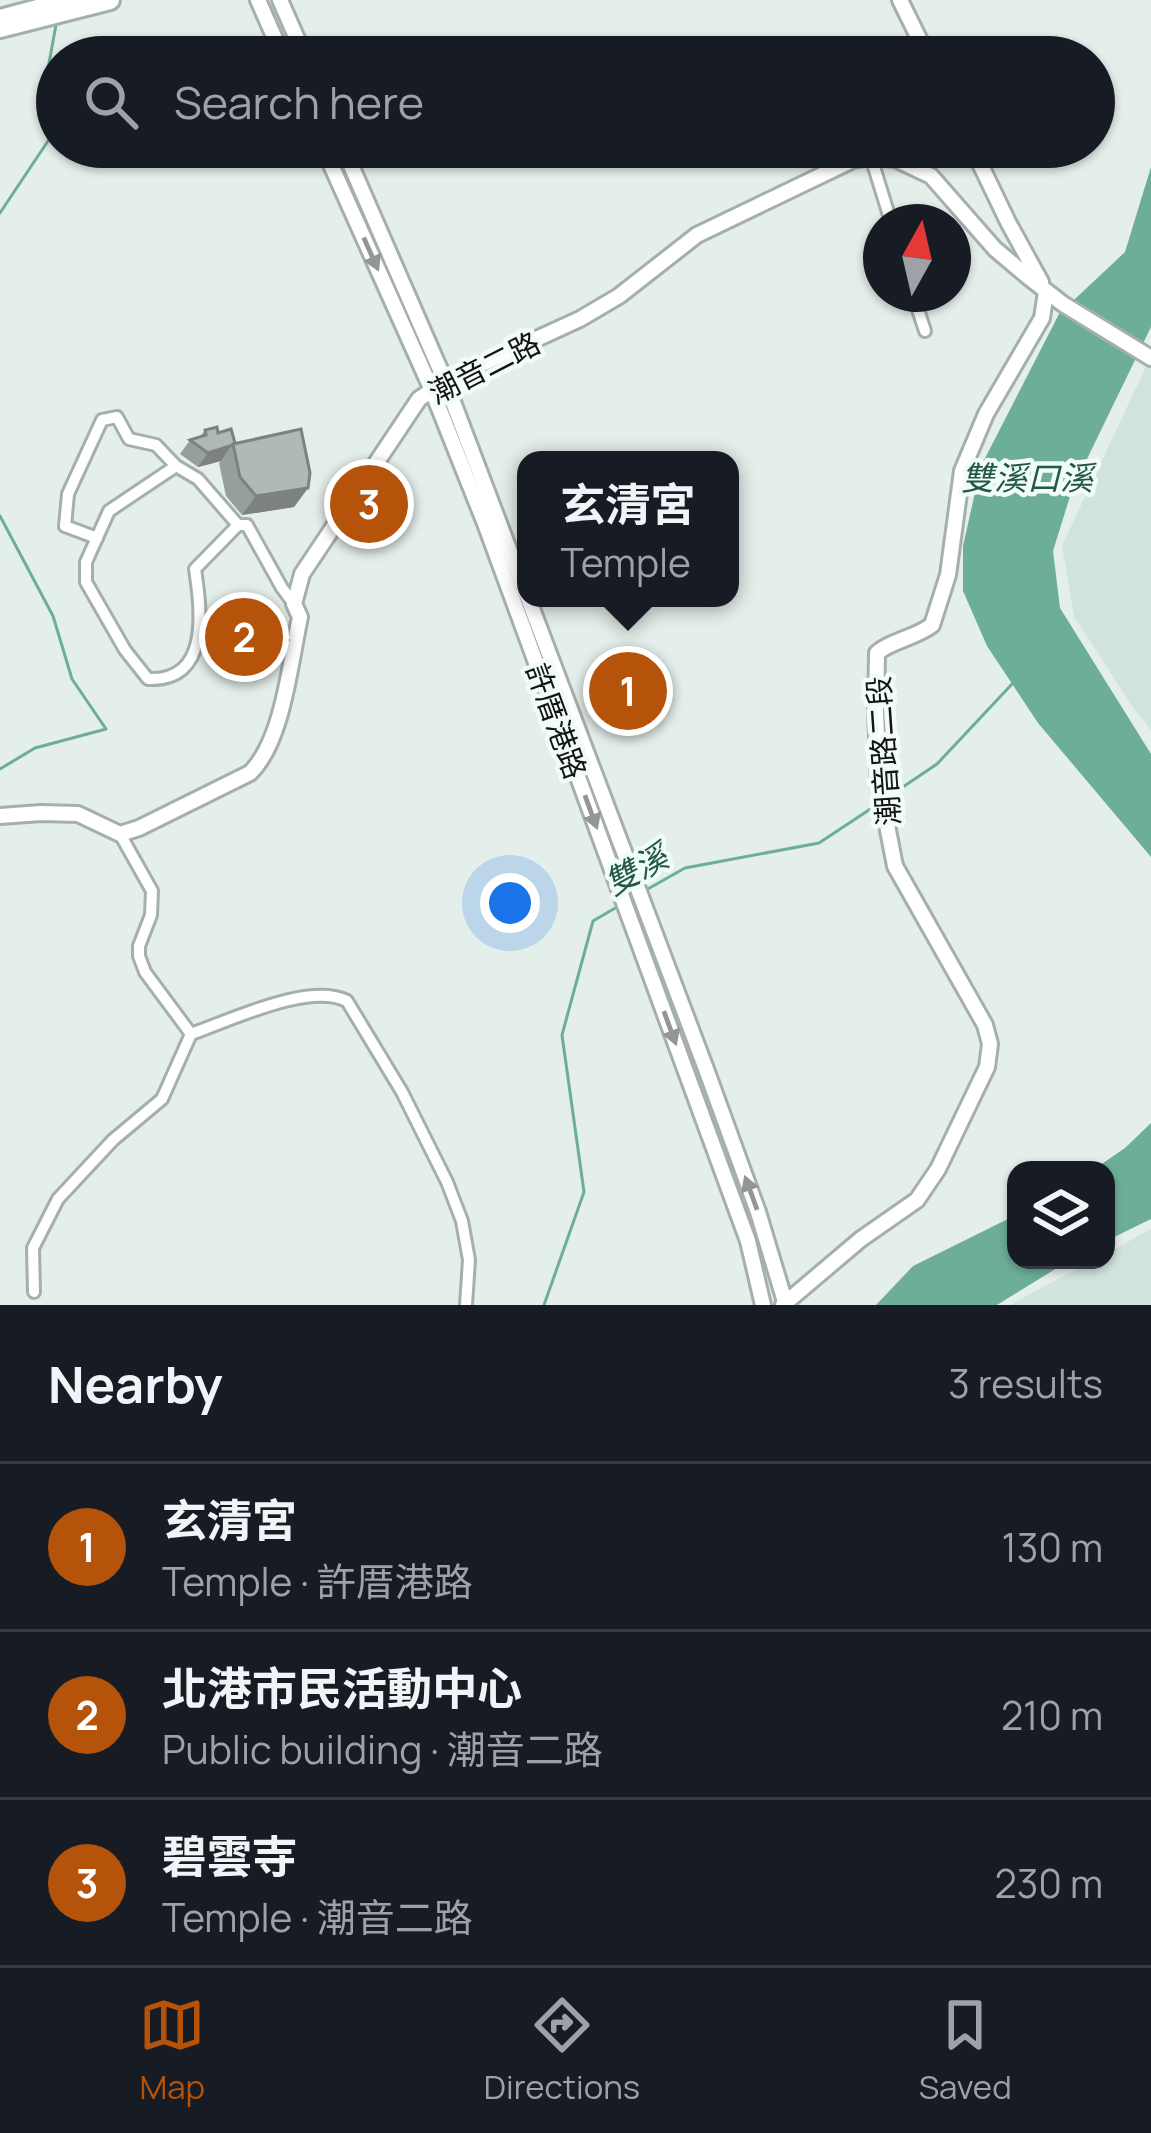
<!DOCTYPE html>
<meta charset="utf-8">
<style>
:root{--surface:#171b24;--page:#20242c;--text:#f1f3f6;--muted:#9ea1a6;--line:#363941;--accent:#b45309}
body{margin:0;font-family:Manrope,"Noto Sans TC",sans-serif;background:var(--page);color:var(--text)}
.controls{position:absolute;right:36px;bottom:36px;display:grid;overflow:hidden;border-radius:24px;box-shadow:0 3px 9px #0004}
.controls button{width:108px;height:108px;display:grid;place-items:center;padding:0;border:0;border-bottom:3px solid var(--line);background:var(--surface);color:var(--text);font:60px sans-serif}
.compass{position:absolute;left:863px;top:204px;width:108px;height:108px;border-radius:50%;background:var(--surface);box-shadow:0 3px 9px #0004;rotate:8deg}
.you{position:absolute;left:510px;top:903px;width:42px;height:42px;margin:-30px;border:9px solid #fff;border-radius:50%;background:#1a73e8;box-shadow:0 0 0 18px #1a73e833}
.badge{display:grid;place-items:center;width:78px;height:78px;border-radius:50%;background:var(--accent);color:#fff;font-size:39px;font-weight:700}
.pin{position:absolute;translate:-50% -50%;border:6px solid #fff;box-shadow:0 3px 12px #0006}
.popup{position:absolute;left:517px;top:451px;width:222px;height:156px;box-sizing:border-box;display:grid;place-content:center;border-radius:24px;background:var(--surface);filter:drop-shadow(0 3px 9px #0005);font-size:39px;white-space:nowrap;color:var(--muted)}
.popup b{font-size:45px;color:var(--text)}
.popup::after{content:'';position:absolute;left:50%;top:100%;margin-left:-24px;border:24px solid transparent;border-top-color:var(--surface)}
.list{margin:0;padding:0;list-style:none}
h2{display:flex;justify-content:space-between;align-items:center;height:156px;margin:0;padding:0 48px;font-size:51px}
h2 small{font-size:39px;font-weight:400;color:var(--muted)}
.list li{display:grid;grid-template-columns:78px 1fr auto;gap:36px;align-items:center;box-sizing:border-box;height:168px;padding:0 48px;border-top:3px solid var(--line)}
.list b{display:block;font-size:45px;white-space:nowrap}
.list p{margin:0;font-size:39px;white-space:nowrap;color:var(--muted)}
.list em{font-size:39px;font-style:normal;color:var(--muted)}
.icon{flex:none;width:66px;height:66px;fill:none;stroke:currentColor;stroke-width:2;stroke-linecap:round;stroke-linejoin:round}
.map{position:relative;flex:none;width:1151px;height:1305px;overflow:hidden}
.search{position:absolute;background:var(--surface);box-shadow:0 3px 9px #0004;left:36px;right:36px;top:36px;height:132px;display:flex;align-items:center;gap:30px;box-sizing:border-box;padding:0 42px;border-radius:66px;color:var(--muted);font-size:45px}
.sheet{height:660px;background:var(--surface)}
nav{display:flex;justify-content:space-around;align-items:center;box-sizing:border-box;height:168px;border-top:3px solid var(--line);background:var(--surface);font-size:33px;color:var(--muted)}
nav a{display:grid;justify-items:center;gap:6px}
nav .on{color:var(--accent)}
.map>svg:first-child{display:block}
.built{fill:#d0e3dc}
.water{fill:#6dae99}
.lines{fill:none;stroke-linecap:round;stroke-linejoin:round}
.stream{stroke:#6dae99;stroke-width:3}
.minor-casing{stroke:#a5afab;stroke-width:16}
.tertiary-casing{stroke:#a5afab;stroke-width:20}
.primary-casing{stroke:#a5afab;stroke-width:24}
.trunk-casing{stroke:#a5afab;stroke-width:24}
.minor{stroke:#fff;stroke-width:10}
.tertiary{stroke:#fff;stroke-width:14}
.primary{stroke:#fff;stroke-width:18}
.trunk{stroke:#fff;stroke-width:18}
.wall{fill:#979f9d}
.shaded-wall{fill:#7b827f}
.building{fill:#b0b9b6;stroke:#7b827f;stroke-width:3}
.oneway{fill:#949695}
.labels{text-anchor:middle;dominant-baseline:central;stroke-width:9;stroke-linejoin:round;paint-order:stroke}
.street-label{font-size:30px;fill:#121514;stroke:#f1fbf7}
.water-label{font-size:33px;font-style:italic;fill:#235849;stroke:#f1fbf7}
</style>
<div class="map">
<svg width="1151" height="1305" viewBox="0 0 1151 1305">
<rect width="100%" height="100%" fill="#e4eeea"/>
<g class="built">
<polygon points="1151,356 1151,730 1130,703 1074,616 1062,546"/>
<polygon points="1151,1229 1151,1305 1010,1305 1093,1260 1106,1260 1106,1254"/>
</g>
<g class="water">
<polygon points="1151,167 1151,327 1072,490 1053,551 1060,608 1151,754 1151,857 1038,723 987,646 963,591 963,546 981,466 1059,314 1125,252"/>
<polygon points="1151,1123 1151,1219 1106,1241 1106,1170 1093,1170 1125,1148"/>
<polygon points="1016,1215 1016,1260 1070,1260 997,1305 876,1305 913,1266"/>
</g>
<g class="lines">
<g class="stream">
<polyline points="0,213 52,135 47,74 56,25"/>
<polyline points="0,516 53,616 72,679 106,729 35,748 0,769"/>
<polyline points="888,797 937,764 1013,683"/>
<polyline points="646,890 685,868 819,843 875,806"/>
<polyline points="544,1305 584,1192 562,1035 593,921 617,907"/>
</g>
<g class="minor-casing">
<g id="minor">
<polyline points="871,157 891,222"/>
<polyline points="913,294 925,331"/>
<path d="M176,466L109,511L86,562V582L125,650L148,679C211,682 201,609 195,569L238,525"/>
<polyline points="97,538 65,526 68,494 102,420 117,417 129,439 156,445 176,466 198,479 238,525 247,525 282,588 294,604"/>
<polyline points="120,834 152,891 151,915 139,946 139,956 145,972 191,1034"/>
<path d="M191,1034C231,1020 309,982 347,1001L402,1092L447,1182L462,1221L469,1260L466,1305"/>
<polyline points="34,1292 33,1248 58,1199 113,1140 162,1099 191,1034"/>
</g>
</g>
<g class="tertiary-casing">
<g id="tertiary">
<polyline points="258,0 283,57"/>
<polyline points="280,0 305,57"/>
<polyline points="900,0 928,57"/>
<polyline points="323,147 431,388 486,526 748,1241 763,1305"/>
<polyline points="343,147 445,381 526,594"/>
<polyline points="972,147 1008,222 1041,282"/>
<polyline points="528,598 706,1069 758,1212 786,1305"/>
<path d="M0,816L41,813L78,814L120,834L139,828L250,773C283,741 290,663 300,617L294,604L302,574L419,399L445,381L580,319L619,296L697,235L853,160L871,157L895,159L931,176L995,249L1027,276L1063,304L1151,358"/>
<path d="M783,1305L861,1239L917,1200L938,1169L987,1067L990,1044L985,1025L895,866L879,784L876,712L877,653C890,641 915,638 932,625L948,575L962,471L986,414L1042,318L1046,292"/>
</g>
</g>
<g class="primary-casing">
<polyline id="primary" points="0,28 110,0"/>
</g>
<g class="trunk-casing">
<polyline id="trunk" points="0,19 64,2 92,4"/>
</g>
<use href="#minor" class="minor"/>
<use href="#tertiary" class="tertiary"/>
<use href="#primary" class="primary"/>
<use href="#trunk" class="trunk"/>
</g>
<g class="wall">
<polygon points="205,430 218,433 308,488 294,507 242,515 226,496 219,463 221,461 198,467 180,454 190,440 200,437"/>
<polygon points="229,612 288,640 278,654 264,668 261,664 253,669 218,627"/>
</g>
<g class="shaded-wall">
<polygon points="231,446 221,461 198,467 208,453"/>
<polygon points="308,488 294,507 242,515 256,496"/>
<polygon points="271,650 261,664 253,669 263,654"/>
</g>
<g class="building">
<polygon points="217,427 218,433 231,429 235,443 233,445 208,453 190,440 206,435 205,430"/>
<polygon points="301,429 310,473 308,488 256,496 240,477 233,444"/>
<polygon points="245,600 256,614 261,610 288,640 275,653 271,650 263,654 229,612"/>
</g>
<defs><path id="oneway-solid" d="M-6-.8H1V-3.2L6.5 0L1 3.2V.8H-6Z" transform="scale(3)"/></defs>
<g class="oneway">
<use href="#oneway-solid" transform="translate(371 254) rotate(66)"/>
<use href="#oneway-solid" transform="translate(591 812) rotate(70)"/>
<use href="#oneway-solid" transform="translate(670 1028) rotate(70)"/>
<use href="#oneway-solid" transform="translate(751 1193) rotate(-110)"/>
</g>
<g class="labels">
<g class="street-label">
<text transform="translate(484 367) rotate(-27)">潮音二路</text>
<text transform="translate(557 721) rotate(70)">許厝港路</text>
<text transform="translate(883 751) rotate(-94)">潮音路二段</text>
</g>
<g class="water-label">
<text x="1027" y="477">雙溪口溪</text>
<text transform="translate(636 869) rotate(-29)">雙溪</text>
</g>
</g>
</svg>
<div class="controls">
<button><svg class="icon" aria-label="layers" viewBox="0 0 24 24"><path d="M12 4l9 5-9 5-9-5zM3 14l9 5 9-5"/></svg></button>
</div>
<svg class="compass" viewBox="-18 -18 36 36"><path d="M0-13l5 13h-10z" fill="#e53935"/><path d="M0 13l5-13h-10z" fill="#9ea1a6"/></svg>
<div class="you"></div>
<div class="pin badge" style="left:628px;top:691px">1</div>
<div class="popup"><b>玄清宮</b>Temple</div>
<div class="pin badge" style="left:244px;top:637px">2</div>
<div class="pin badge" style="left:369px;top:504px">3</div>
<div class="search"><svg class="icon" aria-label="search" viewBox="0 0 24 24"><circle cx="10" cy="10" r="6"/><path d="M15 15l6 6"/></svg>Search here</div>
</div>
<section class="sheet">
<h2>Nearby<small>3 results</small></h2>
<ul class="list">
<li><span class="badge">1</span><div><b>玄清宮</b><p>Temple · 許厝港路</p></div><em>130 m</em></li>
<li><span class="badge">2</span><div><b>北港市民活動中心</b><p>Public building · 潮音二路</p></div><em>210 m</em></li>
<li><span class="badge">3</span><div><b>碧雲寺</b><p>Temple · 潮音二路</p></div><em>230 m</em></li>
</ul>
</section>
<nav>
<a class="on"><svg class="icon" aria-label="map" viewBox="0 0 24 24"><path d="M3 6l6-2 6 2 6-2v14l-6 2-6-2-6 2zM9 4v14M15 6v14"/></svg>Map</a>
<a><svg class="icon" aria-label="directions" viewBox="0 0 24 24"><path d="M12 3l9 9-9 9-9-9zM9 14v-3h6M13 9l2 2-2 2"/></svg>Directions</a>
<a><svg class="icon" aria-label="saved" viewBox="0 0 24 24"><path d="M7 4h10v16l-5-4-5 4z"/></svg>Saved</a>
</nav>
